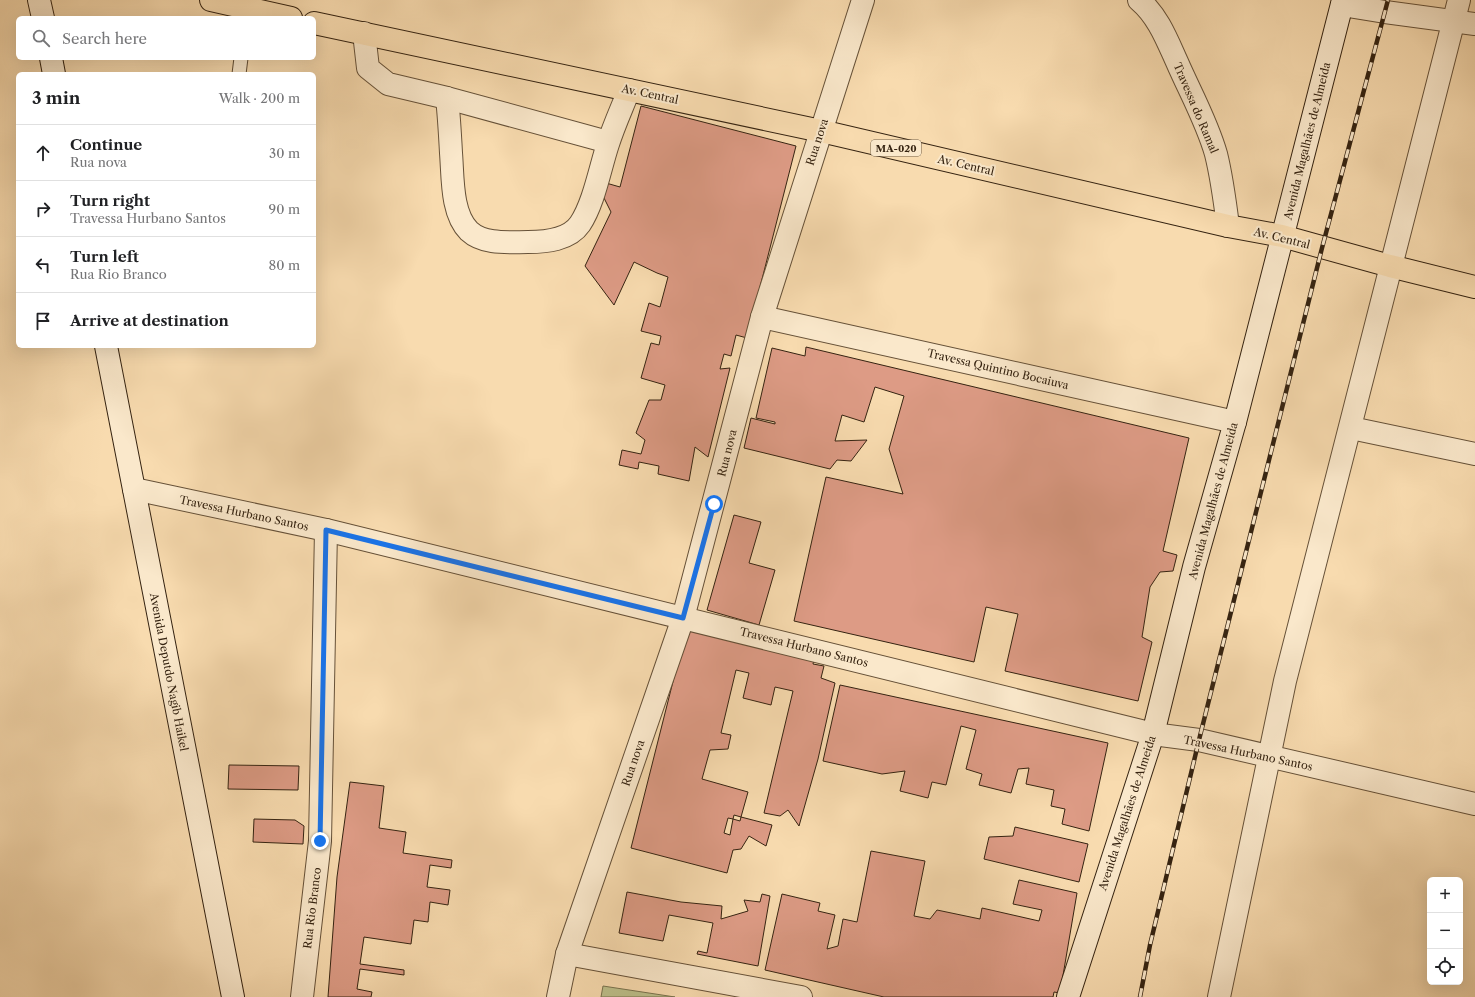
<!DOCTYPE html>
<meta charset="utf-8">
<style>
:root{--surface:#fff;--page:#f2f2f2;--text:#202124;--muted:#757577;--line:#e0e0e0}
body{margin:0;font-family:"Libre Caslon Text",serif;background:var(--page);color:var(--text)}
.controls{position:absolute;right:12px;bottom:12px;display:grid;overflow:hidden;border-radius:6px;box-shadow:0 4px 16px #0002}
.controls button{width:36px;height:36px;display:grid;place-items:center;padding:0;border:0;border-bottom:1px solid var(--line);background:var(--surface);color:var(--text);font:20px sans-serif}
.stop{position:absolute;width:12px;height:12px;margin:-9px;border:3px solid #1a73e8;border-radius:50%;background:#fff}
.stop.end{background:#1a73e8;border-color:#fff;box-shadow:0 1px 4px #0008}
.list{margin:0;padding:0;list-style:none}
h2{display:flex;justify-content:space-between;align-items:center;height:52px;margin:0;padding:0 16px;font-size:17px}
h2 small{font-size:13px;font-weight:400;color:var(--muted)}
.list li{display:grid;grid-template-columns:26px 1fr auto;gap:12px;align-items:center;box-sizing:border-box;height:56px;padding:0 16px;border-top:1px solid var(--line)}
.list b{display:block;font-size:15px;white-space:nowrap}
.list p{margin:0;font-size:13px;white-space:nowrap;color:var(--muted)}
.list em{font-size:13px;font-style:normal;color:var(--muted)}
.icon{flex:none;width:22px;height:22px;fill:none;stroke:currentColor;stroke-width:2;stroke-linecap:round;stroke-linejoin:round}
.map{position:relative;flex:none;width:1475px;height:997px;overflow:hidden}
.search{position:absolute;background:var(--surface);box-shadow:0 4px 16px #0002;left:16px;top:16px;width:300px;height:44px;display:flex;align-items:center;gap:10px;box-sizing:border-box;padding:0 14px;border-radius:6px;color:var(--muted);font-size:15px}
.panel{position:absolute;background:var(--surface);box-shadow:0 4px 16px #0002;left:16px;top:72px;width:300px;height:276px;border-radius:6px}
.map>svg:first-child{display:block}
.green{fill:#bdc08b;stroke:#79724e}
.building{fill:#dd9b85;stroke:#352311;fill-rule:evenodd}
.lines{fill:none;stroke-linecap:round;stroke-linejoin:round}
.lane-casing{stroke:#665138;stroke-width:15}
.street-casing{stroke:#665138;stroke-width:24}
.secondary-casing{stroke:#352311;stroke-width:24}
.primary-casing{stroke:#352311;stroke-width:24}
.lane{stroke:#fae8cb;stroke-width:13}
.street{stroke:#fae8cb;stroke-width:22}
.secondary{stroke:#fae8cb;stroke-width:22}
.primary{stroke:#f8dbaf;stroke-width:22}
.rail-casing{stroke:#352311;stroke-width:4.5}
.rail{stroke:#fae8cb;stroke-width:3;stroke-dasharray:9;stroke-linecap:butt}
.route{stroke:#1a73e8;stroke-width:5}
.labels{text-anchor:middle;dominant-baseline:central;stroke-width:4;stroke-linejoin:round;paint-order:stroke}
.shield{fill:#fae8cb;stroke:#705e49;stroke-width:1}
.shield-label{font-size:10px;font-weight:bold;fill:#352311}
.street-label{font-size:11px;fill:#352311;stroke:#fae8cb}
</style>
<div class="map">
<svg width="1475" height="997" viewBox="0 0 1475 997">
<rect width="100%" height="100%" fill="#f8dbaf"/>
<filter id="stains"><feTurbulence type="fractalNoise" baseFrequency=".005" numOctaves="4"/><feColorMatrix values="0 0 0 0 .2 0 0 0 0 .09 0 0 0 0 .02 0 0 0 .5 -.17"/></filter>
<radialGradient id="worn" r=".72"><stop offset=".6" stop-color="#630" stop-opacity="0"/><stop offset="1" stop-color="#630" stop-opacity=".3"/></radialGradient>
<polygon class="green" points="603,986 675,997 601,997"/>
<g class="building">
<polygon points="641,106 796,146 747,338 736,335 731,356 724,354 720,369 730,368 708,457 695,447 689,481 658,474 659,466 639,462 638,469 619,465 622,450 641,454 645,440 636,433 649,400 661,400 665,385 641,378 651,343 659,345 661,336 641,331 649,303 660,307 668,277 657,273 634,262 614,305 585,266 611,212 603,196 606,183 620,187"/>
<polygon points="806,347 1189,438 1163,551 1177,555 1173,571 1160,572 1150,587 1142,637 1152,642 1138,701 1005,671 1018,614 986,607 974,662 794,621 826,477 903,494 889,449 904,396 875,387 864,422 842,415 835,441 867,440 851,461 837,460 830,469 744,448 751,418 775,424 775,422 756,418 772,348 805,356"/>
<polygon points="734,515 761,522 749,563 775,570 759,625 707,610"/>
<path d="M688,622L815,655L813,664L824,666L821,678L835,683L818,759L799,826L788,810L780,816L764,813L793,691L775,687L771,705L743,698L749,673L736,670L721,733L731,735L728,749L710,750L702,779L748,792L741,817L772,825L766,846L749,836L741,849L733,850L727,873L631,848ZM734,815L741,817L740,821L733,819ZM728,818L733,819L730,835L724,833Z"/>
<polygon points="840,685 1108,743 1089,831 1062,824 1065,809 1051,806 1054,790 1026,784 1029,768 1018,769 1011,793 979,785 982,774 966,769 976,730 961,726 946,785 932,782 928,798 900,791 905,771 882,774 823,761"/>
<polygon points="229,765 299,766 298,790 228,789"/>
<polygon points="350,782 384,786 379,828 406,832 403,853 452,860 451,868 430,865 427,887 450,890 448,905 430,902 428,922 414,920 411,944 364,937 360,964 404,970 404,975 360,969 357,989 372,992 371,997 328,997 337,877"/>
<polygon points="254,819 295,820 304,826 303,844 253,842"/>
<polygon points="1015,827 1088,844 1079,882 984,859 989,837 1013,836"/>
<polygon points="871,851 925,861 914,916 930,919 937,910 980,919 982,908 1039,921 1042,910 1013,904 1019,880 1077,893 1060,993 1054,992 1053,997 884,997 765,970 782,894 820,903 818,911 835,915 827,949 838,946 843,919 857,922"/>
<polygon points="627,892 681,902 722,906 721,919 748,911 744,900 760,902 762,894 770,896 758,966 697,954 698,951 707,953 713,923 669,915 663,941 619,933"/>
</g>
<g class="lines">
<g class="lane-casing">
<polyline id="lane" points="239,74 241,58"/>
</g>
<g class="street-casing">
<g id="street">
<path d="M1139,0C1158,16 1167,40 1177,62C1190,92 1207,122 1216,154C1222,178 1225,202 1228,226"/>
<polyline points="1342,5 1385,12 1475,24"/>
<polyline points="364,33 368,68 388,84 447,98 608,142"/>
<path d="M447,98C449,116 450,134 451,153C453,177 451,213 469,231C484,245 509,242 528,242C546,242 569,240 580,224C594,203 600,168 608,144C614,125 622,108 629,90"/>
<polyline points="762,317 1235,422"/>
<polyline points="1351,428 1475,454"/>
<polyline points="134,489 326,530 1153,734 1199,740 1475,804"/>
<polyline points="567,954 801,997"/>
<polyline points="302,997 320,841 326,530"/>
<polyline points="558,997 567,954 683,618 762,317 863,0"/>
<polyline points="1219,997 1285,681 1459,0"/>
</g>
</g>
<g class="secondary-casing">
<g id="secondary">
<polyline points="39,0 43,18"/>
<polyline points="51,58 54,74"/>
<polyline points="106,346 233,997"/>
<polyline points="1068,997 1153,734 1194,567 1235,422 1343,0"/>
</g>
</g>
<g class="primary-casing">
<g id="primary">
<polyline points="211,0 291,18"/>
<polyline points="314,23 821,131 1228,226 1282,236 1390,266 1475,287"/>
</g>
</g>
<use href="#lane" class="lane"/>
<use href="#street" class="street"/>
<use href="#secondary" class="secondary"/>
<use href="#primary" class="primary"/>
<g class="rail-casing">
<polyline id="rail" points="1140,997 1150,945 1199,740 1322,248 1388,0"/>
</g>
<use href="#rail" class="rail"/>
</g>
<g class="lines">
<polyline class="route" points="320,841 326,530 683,618 714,504"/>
</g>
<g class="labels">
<rect class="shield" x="871" y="140" width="50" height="16" rx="3"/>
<g class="shield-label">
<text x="896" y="148">MA-020</text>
</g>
<g class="street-label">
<text transform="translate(650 94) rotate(12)">Av. Central</text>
<text transform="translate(1196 108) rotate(67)">Travessa do Ramal</text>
<text transform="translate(1307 141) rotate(-76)">Avenida Magalhães de Almeida</text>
<text transform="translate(817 142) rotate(-72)">Rua nova</text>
<text transform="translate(966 165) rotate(13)">Av. Central</text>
<text transform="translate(1282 238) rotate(14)">Av. Central</text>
<text transform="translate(998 369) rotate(13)">Travessa Quintino Bocaiuva</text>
<text transform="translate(727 453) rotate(-76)">Rua nova</text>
<text transform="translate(1213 501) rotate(-75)">Avenida Magalhães de Almeida</text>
<text transform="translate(244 513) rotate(12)">Travessa Hurbano Santos</text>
<text transform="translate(804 647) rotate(14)">Travessa Hurbano Santos</text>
<text transform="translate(169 672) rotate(79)">Avenida Deputdo Nagib Haikel</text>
<text transform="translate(1248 753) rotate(12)">Travessa Hurbano Santos</text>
<text transform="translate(633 763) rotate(-71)">Rua nova</text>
<text transform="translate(1127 813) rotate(-72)">Avenida Magalhães de Almeida</text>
<text transform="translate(312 908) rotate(-83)">Rua Rio Branco</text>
</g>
</g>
<rect width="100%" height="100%" filter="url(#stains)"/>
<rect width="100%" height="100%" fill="url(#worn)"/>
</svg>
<div class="controls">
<button>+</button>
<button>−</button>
<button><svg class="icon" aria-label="locate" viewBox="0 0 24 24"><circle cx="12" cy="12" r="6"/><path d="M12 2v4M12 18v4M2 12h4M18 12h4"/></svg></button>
</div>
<div class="stop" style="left:714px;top:504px"></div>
<div class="stop end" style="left:320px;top:841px"></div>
<div class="search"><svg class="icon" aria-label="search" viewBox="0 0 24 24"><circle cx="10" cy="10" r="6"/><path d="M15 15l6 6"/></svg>Search here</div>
<section class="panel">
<h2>3 min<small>Walk · 200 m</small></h2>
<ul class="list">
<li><svg class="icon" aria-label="ahead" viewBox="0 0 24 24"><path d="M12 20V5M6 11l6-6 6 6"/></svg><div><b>Continue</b><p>Rua nova</p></div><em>30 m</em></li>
<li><svg class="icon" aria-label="right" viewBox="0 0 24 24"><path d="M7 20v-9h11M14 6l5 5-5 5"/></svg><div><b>Turn right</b><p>Travessa Hurbano Santos</p></div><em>90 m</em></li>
<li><svg class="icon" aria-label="left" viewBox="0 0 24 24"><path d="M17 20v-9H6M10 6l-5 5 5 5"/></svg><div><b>Turn left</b><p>Rua Rio Branco</p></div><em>80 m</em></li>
<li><svg class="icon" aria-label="arrive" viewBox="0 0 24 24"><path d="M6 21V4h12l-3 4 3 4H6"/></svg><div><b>Arrive at destination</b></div></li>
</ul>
</section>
</div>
